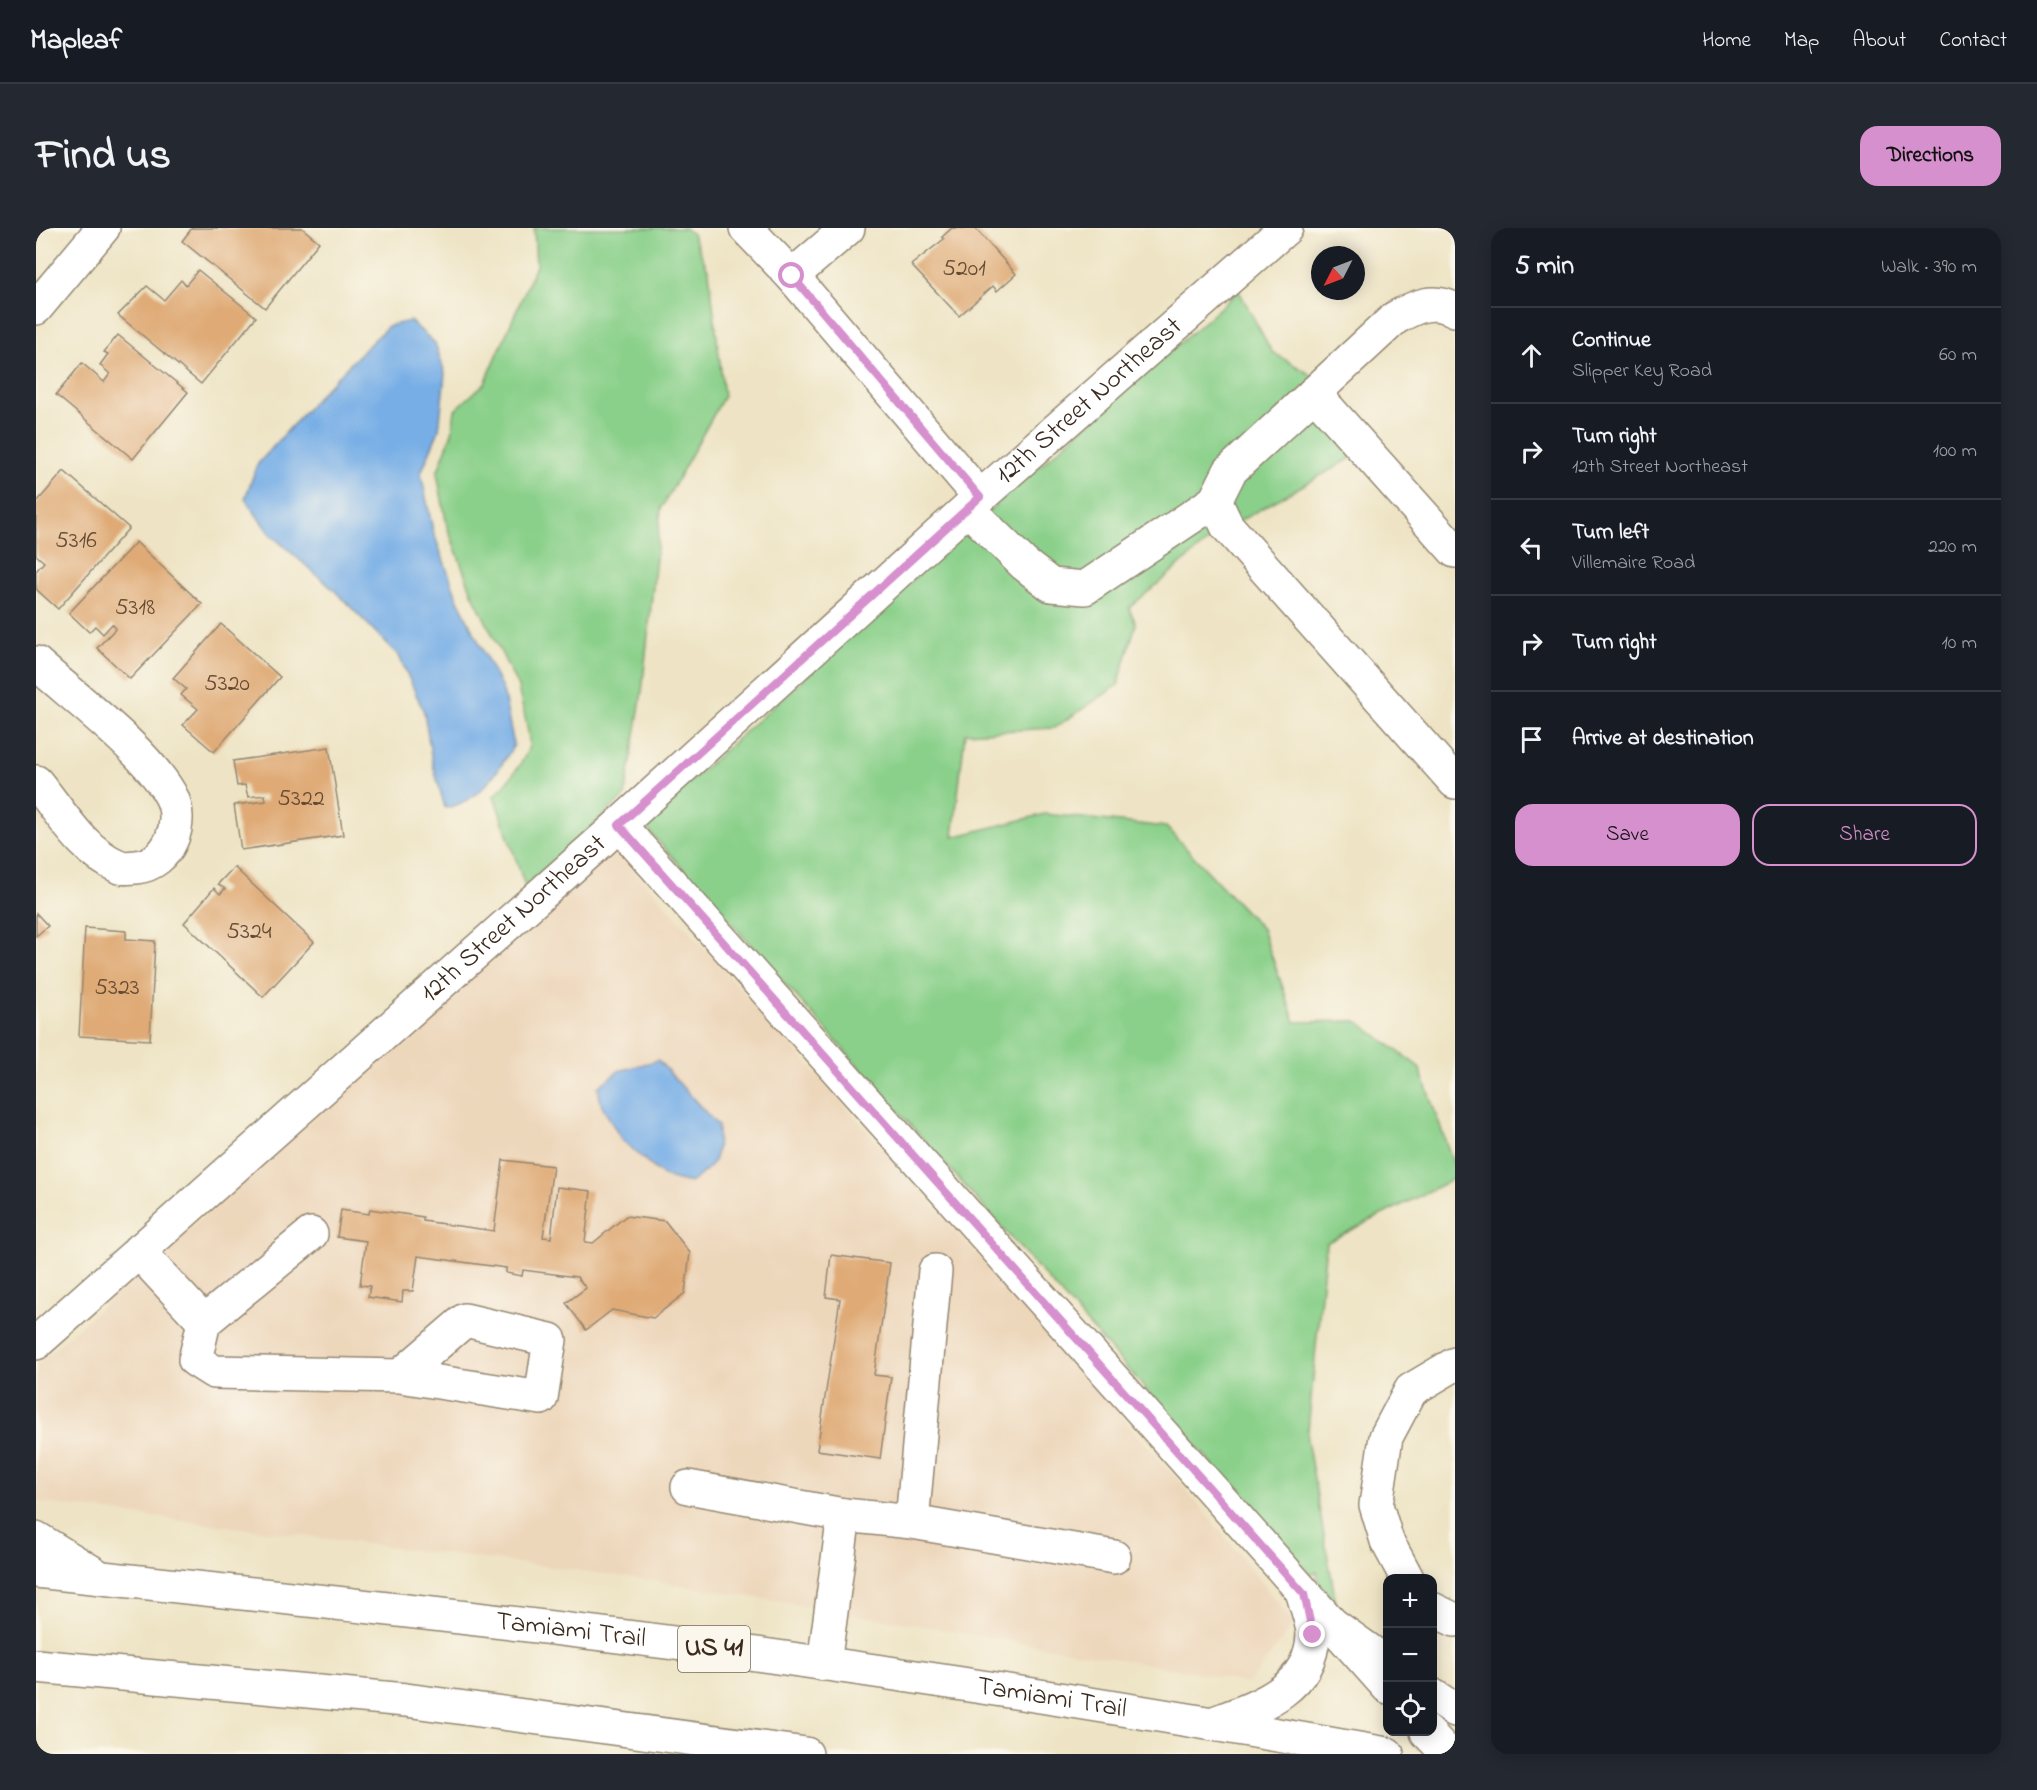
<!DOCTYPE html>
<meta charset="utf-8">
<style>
:root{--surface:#171b24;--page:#242831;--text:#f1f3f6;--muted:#9ea1a6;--line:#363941;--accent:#d690ce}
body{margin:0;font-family:"Indie Flower",sans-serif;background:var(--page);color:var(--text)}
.controls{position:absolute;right:18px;bottom:18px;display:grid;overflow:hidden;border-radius:12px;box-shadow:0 3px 15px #0003}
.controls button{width:54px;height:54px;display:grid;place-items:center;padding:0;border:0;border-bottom:2px solid var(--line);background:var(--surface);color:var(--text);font:30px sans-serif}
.compass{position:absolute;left:1275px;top:18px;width:54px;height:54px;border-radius:50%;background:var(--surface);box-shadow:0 3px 15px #0003;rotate:228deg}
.stop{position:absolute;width:18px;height:18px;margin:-14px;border:4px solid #d690ce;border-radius:50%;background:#fff}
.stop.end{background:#d690ce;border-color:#fff;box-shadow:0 2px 6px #0008}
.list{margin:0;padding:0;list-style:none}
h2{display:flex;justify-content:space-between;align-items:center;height:78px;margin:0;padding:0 24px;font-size:26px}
h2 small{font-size:20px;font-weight:400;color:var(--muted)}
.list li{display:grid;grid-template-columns:39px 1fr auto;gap:18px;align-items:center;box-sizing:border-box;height:96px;padding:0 24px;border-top:2px solid var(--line)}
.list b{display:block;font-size:22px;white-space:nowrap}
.list p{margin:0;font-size:20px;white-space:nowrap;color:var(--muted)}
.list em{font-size:20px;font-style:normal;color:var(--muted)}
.actions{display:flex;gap:12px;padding:18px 24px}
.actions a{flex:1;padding:14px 0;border:2px solid var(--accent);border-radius:18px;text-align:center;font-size:21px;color:var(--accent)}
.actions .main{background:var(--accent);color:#111}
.icon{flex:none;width:33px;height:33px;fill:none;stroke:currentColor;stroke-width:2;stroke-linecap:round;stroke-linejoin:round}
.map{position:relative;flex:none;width:1419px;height:1526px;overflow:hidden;border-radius:18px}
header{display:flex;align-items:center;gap:36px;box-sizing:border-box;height:84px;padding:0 30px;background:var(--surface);border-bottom:2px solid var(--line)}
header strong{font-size:28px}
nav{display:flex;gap:33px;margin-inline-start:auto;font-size:21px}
.intro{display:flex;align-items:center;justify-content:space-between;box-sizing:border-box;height:144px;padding:0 36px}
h1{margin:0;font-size:42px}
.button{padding:15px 27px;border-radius:18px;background:var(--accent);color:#111;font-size:21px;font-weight:700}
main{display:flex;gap:36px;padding:0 36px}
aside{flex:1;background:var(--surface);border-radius:18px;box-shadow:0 3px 15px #0003}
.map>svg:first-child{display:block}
.built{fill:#edd7bb}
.green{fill:#8ad08a;stroke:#627d54;stroke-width:1.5}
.water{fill:#77aee6;stroke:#596c82;stroke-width:1.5}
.building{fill:#dfaa76}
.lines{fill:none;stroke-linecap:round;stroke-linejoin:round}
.minor-casing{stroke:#948772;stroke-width:36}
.major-casing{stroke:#948772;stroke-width:36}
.minor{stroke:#fff;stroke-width:33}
.major{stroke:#fff;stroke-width:33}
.route{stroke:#d690ce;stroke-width:8}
.labels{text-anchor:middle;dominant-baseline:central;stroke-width:4.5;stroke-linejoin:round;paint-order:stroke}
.number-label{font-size:24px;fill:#644a34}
.shield{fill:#fbf7ec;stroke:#75685c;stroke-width:1.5}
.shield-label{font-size:26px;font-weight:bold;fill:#3b2a1e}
.street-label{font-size:27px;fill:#3b2a1e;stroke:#fbf7ec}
</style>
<header>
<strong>Mapleaf</strong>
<nav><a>Home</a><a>Map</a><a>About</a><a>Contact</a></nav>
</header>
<div class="intro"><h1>Find us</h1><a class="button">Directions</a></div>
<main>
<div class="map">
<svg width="1419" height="1526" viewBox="0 0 1419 1526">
<rect width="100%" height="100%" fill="#fbf7ec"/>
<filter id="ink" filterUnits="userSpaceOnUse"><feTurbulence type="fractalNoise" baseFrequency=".0167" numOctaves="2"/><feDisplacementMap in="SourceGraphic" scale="12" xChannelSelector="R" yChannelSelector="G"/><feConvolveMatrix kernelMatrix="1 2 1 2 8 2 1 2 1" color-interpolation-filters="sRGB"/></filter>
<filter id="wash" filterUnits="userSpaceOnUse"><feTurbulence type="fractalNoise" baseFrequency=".008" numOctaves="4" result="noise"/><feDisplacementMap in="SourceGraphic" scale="24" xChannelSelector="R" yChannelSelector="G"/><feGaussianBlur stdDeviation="1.35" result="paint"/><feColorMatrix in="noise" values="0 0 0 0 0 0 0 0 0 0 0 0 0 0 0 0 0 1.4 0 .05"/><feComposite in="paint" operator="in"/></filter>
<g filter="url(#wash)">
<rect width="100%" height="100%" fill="#eee4c5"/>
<polygon class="built" points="580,621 1150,1261 1256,1392 1257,1397 1212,1456 1170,1446 615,1352 7,1275 0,1270 0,1137"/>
<g class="green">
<path d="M498,0H649L656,6L673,44L688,168L625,281L606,464L589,568L489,658L458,568C468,559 490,532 493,518C495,506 484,472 482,459L436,365L411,298L401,245L416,205L419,182L449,155L500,38Z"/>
<polygon points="1203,63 1236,124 1296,159 1337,218 1182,305 1093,380 1100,396 1082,457 1018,500 929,505 917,609 1009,586 1130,599 1226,701 1259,794 1321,793 1383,839 1419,940 1419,950 1290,1015 1271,1212 1300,1375 1283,1356 1281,1344 1274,1346 607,596 955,281"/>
</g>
<g class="water">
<path d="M374,93L399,115L409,145L403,202L385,245L397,303L422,372L467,463L478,517C461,545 443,574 409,580L396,533L388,484L363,428L299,363L233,305L209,271L221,237L287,163L352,98Z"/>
<path d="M622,832L682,898C681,932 683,934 654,955L627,948L585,911L565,876L562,859L583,843Z"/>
</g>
<g id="blocks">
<g class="building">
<polygon points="156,0 266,0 283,14 229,80 146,13"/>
<polygon points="916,0 939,0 980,46 961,63 957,58 923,88 875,37 908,11 906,9"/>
<polygon points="162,42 220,89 165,156 82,87 111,58 128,72 145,52 150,57"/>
<polygon points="82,107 152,164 97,231 20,167 46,135 68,154 74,146 64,137 72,126 68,124"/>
<polygon points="28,243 93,300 22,381 1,362 0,357 0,343 8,334 0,327 0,275"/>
<polygon points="100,314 166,376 94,451 61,420 80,400 76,396 67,406 59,398 53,404 33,385"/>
<polygon points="185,396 244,449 178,524 147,497 162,481 145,467 150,461 137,450"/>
<polygon points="293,519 307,607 205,622 198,577 230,573 229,567 212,569 209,557 201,558 197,533"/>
<polygon points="198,639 278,714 227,769 148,695 178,660 184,666 189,661 182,656"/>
<polygon points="0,685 12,698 0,708"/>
<polygon points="49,700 90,703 90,711 119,713 114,812 43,808"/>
<polygon points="467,932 517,938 507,1009 515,1010 521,959 555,963 549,1014 557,1015 590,988 629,993 654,1025 649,1065 617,1090 576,1082 550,1102 530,1075 550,1060 541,1049 487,1042 486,1048 470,1045 470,1040 382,1028 377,1063 367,1063 366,1074 332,1069 334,1058 324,1057 330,1013 301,1009 305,982 333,986 334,981 387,989 387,993 458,1003"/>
<polygon points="795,1027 854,1035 838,1147 855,1149 844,1231 781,1222 804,1071 790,1069"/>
</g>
</g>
</g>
<g filter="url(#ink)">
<use href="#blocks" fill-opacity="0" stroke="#948772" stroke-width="1.5"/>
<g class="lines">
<g class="minor-casing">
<g id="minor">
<polyline points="710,0 756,48 944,269"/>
<polyline points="756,48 812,0"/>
<polyline points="0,80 67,0"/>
<path d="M1419,82C1397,70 1380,78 1359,90L1194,243L1179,273L1191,298L1419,554"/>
<polyline points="1278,165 1419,323"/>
<polyline points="932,281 988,336 1015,357 1049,360 1179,273"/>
<path d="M0,435C40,471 108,521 134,566C150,594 133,636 100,639C94,639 87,641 82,638C46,623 24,583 0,554"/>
<polyline points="583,597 1352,1459"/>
<polyline points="275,1006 168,1094 159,1132 178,1144 364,1148 505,1170 514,1112 429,1092 364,1148"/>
<polyline points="102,1023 168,1094"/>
<path id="s1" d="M0,1115L583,597L944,269L1250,0"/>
<polyline points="652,1259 808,1287 788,1436"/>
<polyline points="808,1287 876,1294 1078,1329"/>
<polyline points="876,1294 899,1043"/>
<polyline points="1371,1350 1351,1313 1340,1277 1350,1209 1375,1162 1419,1136"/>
<polyline points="1396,1381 1419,1392"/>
<polyline points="1391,1504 1412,1526"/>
</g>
</g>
<g class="major-casing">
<g id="major">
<polyline points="0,1310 59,1346"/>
<path id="s2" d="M0,1343C218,1366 436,1389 654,1417C887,1448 1119,1485 1351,1526"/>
<polyline points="1293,1394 1352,1436"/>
<polyline points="0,1438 370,1472 770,1526"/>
<polyline points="1396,1467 1419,1482"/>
<path d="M1178,1495C1221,1479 1275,1462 1277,1407C1277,1395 1270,1378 1267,1366"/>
</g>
</g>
<use href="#minor" class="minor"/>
<use href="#major" class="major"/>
</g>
</g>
<g class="lines" filter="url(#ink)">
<polyline class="route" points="756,48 944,269 583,597 1268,1366 1277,1407"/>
</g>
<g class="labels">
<g class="number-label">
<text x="928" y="41">5201</text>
<text x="40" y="313">5316</text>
<text x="99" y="380">5318</text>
<text x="191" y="456">5320</text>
<text x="265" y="571">5322</text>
<text x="213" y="704">5324</text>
<text x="81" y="760">5323</text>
</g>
<rect class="shield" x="642" y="1398" width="72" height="46" rx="4.5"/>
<g class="shield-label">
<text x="678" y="1421">US 41</text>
</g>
<g class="street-label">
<text stroke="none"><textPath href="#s1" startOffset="1413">12th Street Northeast</textPath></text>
<text stroke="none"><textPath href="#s1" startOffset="639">12th Street Northeast</textPath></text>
<text stroke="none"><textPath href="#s2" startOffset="538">Tamiami Trail</textPath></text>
<text stroke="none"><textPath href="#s2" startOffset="1024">Tamiami Trail</textPath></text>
</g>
</g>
</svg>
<div class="controls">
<button>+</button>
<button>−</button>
<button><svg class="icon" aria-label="locate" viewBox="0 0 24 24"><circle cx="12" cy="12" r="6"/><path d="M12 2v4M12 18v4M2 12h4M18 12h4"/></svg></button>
</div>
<svg class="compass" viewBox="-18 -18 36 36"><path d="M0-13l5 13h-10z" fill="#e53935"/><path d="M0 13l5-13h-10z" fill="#9ea1a6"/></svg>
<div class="stop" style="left:756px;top:48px"></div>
<div class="stop end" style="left:1277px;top:1407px"></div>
</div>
<aside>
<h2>5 min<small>Walk · 390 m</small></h2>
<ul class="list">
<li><svg class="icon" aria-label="ahead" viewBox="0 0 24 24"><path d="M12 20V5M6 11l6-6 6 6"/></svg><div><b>Continue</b><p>Slipper Key Road</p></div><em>60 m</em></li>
<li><svg class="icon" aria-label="right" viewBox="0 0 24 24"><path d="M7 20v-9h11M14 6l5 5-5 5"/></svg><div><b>Turn right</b><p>12th Street Northeast</p></div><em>100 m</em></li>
<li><svg class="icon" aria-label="left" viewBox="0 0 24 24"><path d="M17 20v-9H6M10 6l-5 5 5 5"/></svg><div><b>Turn left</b><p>Villemaire Road</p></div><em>220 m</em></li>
<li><svg class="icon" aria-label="right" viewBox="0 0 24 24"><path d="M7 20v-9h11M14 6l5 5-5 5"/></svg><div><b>Turn right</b></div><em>10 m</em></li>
<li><svg class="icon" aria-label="arrive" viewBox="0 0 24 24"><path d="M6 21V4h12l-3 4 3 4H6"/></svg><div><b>Arrive at destination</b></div></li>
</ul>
<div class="actions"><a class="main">Save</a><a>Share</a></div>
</aside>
</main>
